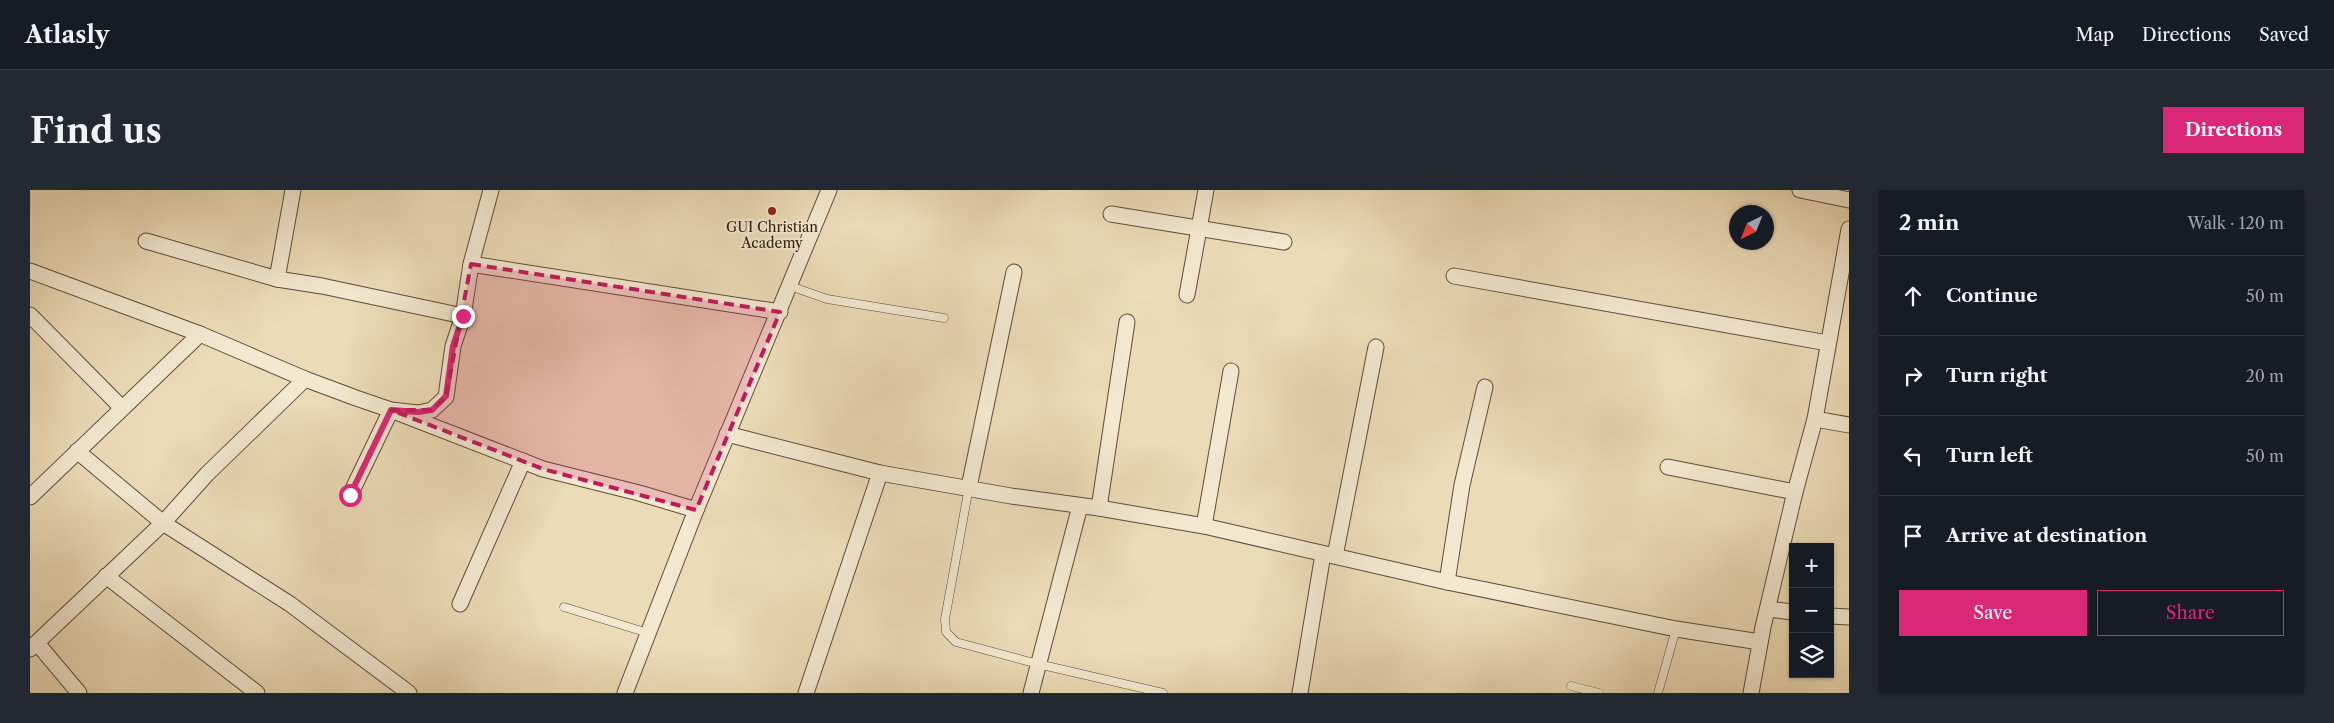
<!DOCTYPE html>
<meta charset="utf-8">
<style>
:root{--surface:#171b24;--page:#242831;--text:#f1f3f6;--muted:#9ea1a6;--line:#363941;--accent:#db2777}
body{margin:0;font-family:"Libre Caslon Text",serif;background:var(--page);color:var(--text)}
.controls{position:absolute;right:15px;bottom:15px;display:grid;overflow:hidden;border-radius:0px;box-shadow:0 1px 4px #0004}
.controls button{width:45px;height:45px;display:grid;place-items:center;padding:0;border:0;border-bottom:1px solid var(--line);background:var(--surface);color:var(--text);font:25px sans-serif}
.compass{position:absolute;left:1699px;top:15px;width:45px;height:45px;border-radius:50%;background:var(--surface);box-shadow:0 1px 4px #0004;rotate:223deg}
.stop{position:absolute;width:15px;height:15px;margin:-11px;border:4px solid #db2777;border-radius:50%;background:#fff}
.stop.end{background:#db2777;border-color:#fff;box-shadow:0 1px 5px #0008}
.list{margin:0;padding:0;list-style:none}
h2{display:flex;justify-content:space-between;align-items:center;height:65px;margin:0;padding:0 20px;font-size:21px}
h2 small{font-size:16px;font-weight:400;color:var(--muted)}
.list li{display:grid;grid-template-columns:32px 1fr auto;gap:15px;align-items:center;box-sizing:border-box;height:80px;padding:0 20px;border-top:1px solid var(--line)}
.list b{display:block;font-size:19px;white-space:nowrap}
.list em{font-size:16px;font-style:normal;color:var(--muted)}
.actions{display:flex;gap:10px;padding:15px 20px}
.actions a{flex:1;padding:11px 0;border:1px solid var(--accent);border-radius:0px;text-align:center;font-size:18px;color:var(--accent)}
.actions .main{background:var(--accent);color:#fff}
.icon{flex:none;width:28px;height:28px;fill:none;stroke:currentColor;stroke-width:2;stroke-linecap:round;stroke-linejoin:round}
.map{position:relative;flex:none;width:1819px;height:503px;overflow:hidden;border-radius:0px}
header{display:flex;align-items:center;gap:30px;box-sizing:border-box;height:70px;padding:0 25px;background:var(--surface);border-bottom:1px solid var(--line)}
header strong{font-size:24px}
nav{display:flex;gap:28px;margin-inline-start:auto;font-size:18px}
.intro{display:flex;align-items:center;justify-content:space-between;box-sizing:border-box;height:120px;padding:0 30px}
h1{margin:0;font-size:35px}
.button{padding:12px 22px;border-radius:0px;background:var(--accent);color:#fff;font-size:18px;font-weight:700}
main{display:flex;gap:30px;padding:0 30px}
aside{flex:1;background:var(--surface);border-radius:0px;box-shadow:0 1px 4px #0004}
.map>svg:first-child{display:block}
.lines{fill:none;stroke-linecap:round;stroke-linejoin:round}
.service-casing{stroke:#5e4c37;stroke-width:9}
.minor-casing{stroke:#5e4c37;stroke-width:17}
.service{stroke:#f3e8d0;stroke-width:8}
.minor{stroke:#f3e8d0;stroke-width:15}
.route{stroke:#db2777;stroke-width:6}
.marked{fill:#c2185b;fill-opacity:0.2;stroke:#c2185b;stroke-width:4;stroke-dasharray:10 6;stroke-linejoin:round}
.poi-dot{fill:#8f2418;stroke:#f3e8d0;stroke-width:2}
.labels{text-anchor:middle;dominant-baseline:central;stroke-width:4;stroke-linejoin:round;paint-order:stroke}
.poi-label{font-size:14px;fill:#2f1c0c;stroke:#f3e8d0}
</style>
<header>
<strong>Atlasly</strong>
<nav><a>Map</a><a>Directions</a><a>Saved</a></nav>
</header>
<div class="intro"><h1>Find us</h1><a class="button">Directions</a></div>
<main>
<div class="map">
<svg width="1819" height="503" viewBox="0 0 1819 503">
<rect width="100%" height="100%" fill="#ecdbb7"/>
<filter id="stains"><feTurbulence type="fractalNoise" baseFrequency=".004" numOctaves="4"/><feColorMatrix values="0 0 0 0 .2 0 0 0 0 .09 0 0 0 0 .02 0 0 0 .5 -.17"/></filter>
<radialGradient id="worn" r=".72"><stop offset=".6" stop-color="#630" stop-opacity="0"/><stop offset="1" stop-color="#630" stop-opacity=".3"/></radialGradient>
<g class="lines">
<g class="service-casing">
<g id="service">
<polyline points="760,96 797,109 914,128"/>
<polyline points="939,297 915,429 916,442 926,452 1008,474 1133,503"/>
<polyline points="534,417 618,443"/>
<polyline points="1541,496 1569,503"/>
<polyline points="1628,503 1646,439"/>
</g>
</g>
<g class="minor-casing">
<g id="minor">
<polyline points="263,0 247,89 292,96 433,126"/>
<polyline points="1770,0 1819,10"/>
<polyline points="1081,24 1254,52"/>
<polyline points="116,51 247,89"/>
<polyline points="441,74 750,122"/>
<polyline points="0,81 170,144 275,189 326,208 361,220 388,223 402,220 416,207 423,156 433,126 441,74 461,0"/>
<polyline points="1424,86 1798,153"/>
<polyline points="1157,105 1176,0"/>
<polyline points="0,125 92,218"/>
<polyline points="1785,229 1819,235"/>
<polyline points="697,244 850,283 981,306 1069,318 1174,336 1417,392 1646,439 1730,452"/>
<polyline points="47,261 133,333 260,414 379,503"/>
<polyline points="1638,277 1765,302"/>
<polyline points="939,297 984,82"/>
<polyline points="320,305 361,220 513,279 609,303 666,320"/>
<polyline points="0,307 170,144"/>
<polyline points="1069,318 1097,132"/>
<polyline points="1174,336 1201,181"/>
<polyline points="1305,366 1346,157"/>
<polyline points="76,386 227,503"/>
<polyline points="1417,392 1432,295 1455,197"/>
<polyline points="430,414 493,271"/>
<polyline points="1738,419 1763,422"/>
<polyline points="1800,426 1819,427"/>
<polyline points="7,453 49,503"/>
<polyline points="0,459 133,333 177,284 275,189"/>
<polyline points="595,503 666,320 799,0"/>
<polyline points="776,503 850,283"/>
<polyline points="1001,503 1050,316"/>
<polyline points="1270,503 1293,364"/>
<polyline points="1721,503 1733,437 1765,302 1785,229 1819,39"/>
</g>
</g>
<use href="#service" class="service"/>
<use href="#minor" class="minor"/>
</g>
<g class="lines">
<polyline class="route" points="320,305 361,220 388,222 402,220 416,206 423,156 433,126"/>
</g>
<path class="marked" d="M441,74L750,122L666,320L513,279L361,220H402L416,207Z"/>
<circle class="poi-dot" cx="742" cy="21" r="5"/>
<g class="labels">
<g class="poi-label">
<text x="742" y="37">GUI Christian<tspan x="742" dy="16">Academy</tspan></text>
</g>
</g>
<rect width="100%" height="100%" filter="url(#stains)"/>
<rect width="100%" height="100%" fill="url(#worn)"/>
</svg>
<div class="controls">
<button>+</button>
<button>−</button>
<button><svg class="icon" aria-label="layers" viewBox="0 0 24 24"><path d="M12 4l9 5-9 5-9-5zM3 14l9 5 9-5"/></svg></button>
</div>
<svg class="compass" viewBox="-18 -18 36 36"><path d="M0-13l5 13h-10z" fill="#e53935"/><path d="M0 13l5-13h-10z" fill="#9ea1a6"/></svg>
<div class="stop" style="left:320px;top:305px"></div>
<div class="stop end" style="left:433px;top:126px"></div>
</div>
<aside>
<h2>2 min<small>Walk · 120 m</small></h2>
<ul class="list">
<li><svg class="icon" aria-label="ahead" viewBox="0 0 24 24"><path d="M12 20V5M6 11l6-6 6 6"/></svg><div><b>Continue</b></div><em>50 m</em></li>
<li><svg class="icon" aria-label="right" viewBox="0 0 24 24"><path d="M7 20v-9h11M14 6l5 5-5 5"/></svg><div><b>Turn right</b></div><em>20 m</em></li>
<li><svg class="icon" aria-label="left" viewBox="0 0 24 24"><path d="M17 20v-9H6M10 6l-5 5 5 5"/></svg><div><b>Turn left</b></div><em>50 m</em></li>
<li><svg class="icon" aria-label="arrive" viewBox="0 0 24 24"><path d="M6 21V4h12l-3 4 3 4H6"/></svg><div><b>Arrive at destination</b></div></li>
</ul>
<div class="actions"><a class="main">Save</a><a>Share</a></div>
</aside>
</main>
